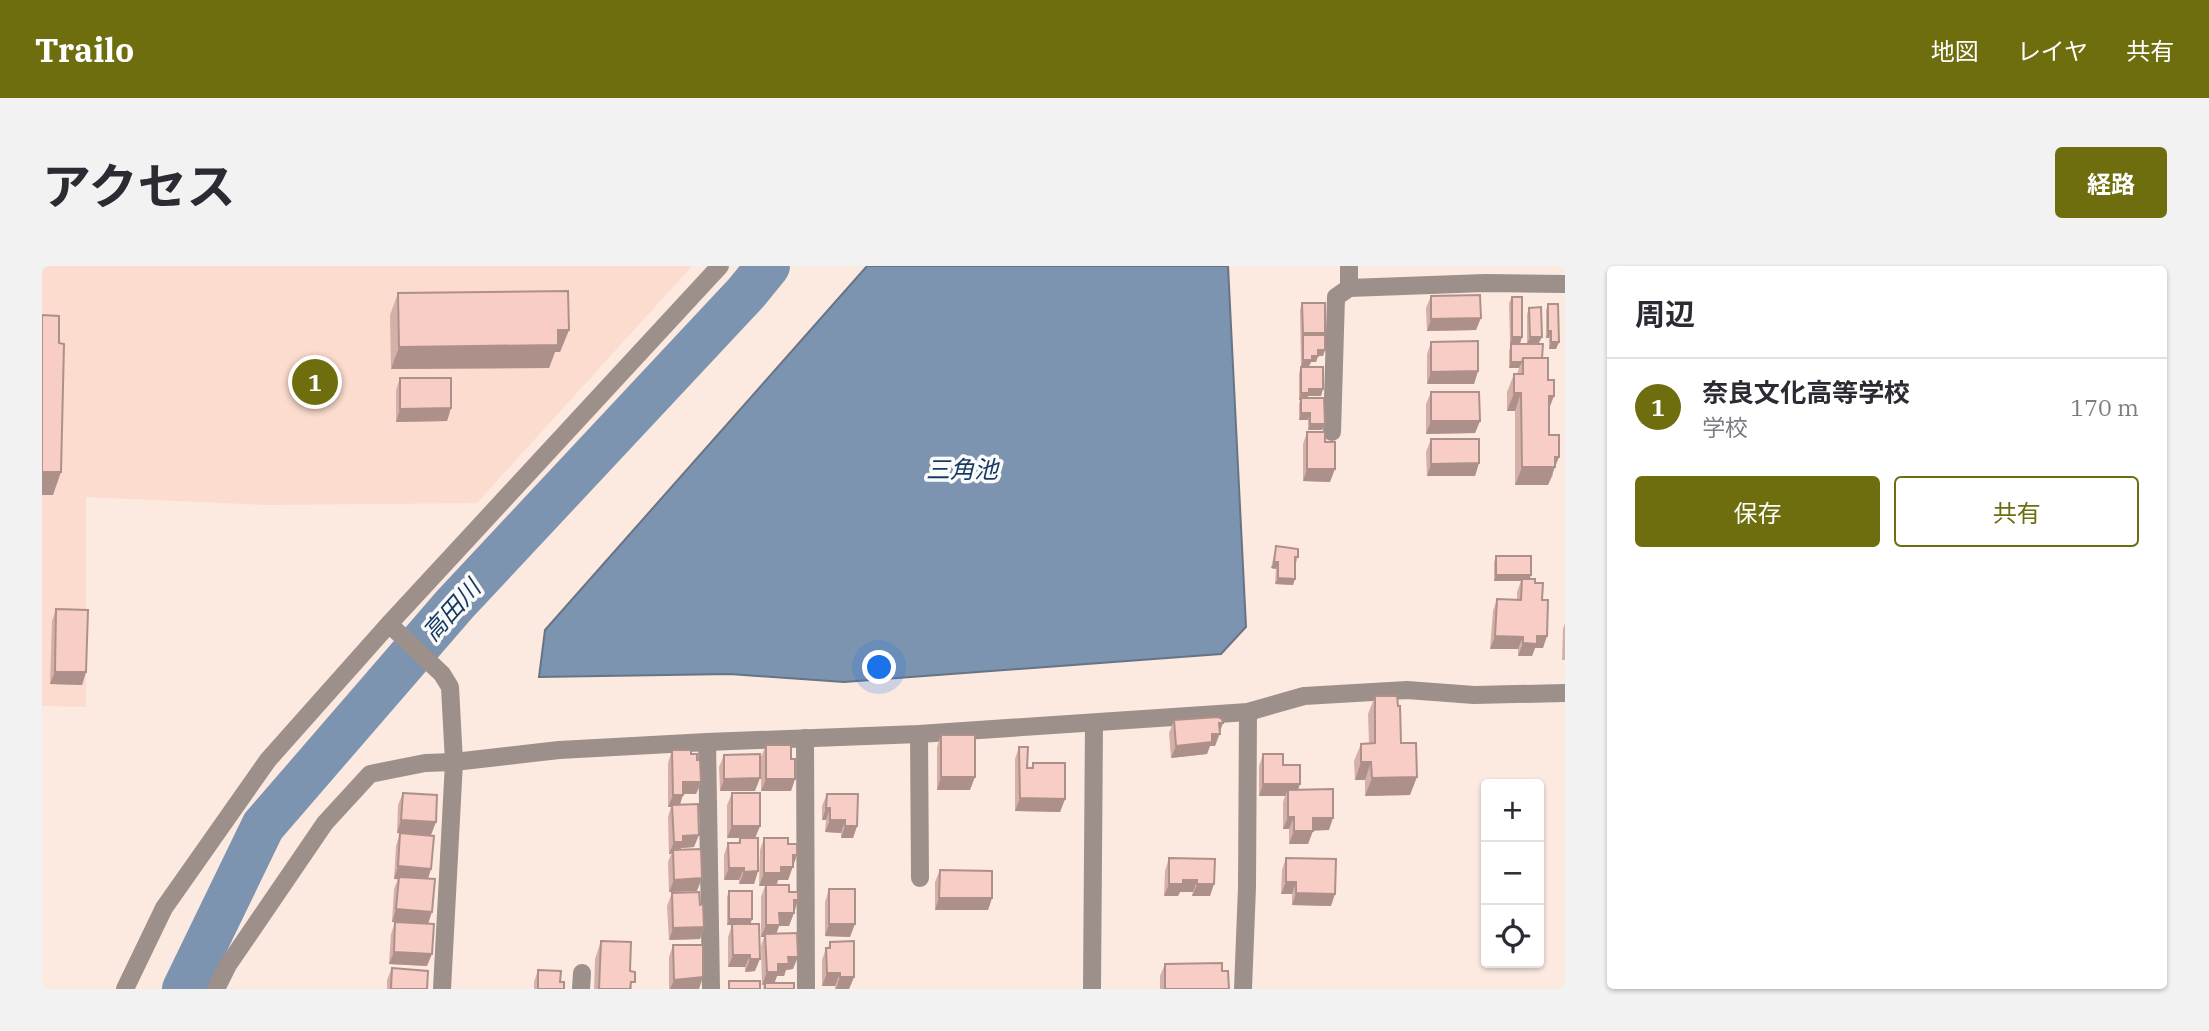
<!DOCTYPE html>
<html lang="ja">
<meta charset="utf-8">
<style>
:root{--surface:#fff;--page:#f2f2f3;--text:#2b2b33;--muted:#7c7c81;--line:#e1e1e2;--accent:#6f6e0f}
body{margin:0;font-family:"IBM Plex Serif","Noto Sans JP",serif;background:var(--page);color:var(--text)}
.controls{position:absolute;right:21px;bottom:21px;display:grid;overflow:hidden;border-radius:7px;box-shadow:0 2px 5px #0004}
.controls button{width:63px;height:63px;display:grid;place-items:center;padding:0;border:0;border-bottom:2px solid var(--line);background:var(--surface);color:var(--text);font:35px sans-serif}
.you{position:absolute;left:838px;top:402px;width:24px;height:24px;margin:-18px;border:5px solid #fff;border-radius:50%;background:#1a73e8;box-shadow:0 0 0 10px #1a73e833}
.badge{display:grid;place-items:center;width:46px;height:46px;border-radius:50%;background:var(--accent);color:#fff;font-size:23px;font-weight:700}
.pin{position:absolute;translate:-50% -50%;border:4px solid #fff;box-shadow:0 2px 7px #0006}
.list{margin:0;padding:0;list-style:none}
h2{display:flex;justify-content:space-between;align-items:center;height:91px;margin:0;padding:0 28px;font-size:30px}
h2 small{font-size:23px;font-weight:400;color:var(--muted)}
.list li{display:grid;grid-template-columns:46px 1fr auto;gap:21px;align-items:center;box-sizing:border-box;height:98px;padding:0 28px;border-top:2px solid var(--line)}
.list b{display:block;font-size:26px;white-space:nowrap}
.list p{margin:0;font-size:23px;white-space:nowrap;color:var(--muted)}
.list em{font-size:23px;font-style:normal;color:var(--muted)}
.actions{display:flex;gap:14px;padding:21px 28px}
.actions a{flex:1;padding:16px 0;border:2px solid var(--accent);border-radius:7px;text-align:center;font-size:24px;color:var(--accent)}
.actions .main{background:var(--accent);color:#fff}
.icon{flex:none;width:38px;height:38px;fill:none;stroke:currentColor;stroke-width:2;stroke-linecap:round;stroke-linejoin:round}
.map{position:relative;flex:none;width:1523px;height:723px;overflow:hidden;border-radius:7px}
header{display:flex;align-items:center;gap:42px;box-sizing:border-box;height:98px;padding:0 35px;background:var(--accent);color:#fff}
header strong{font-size:33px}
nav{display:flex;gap:38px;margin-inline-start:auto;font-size:24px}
.intro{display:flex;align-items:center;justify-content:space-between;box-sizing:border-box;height:168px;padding:0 42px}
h1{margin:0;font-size:49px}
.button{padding:18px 32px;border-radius:7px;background:var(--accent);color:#fff;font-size:24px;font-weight:700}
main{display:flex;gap:42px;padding:0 42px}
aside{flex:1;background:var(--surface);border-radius:7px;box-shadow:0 2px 5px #0004}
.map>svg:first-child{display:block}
.built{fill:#fbdcce}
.water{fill:#7c94b0;stroke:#677486;stroke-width:2}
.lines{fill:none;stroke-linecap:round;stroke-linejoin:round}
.river{stroke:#7c94b0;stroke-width:44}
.minor{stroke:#9d8f8a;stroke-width:18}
.wall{fill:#d5b0a9}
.shaded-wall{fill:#ae908a}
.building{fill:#f8cdc5;stroke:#ae908a;stroke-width:2}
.labels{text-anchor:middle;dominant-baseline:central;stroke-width:7;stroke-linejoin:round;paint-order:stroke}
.water-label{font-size:24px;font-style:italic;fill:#14395f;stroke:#fafafa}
</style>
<header>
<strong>Trailo</strong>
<nav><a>地図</a><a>レイヤ</a><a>共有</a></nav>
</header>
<div class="intro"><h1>アクセス</h1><a class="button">経路</a></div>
<main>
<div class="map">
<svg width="1523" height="723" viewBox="0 0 1523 723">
<rect width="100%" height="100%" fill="#fce9e0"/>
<polygon class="built" points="0,0 650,0 435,237 225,239 44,231 44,441 0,440"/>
<polygon class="water" points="825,0 1186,0 1204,361 1179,388 802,416 688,408 497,411 503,364"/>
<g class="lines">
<polyline class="river" points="142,723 221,560 413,338 704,27 726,0"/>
<g class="minor">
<polyline points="1307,0 1307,22 1443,17 1523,18"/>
<polyline points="1290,166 1294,31 1307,22"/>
<polyline points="347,358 400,408 408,421 412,496 400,723"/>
<polyline points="877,468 878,612"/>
<polyline points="763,472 764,723"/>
<polyline points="665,476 669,723"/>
<polyline points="83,723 122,642 226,494 347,358 678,0"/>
<polyline points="174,723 186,699 283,557 328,508 383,497 412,496 517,484 665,476 877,468 1206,446 1262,430 1365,424 1432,429 1523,427"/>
<polyline points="539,723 540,707"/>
<polyline points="1050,723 1052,458"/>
<polyline points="1201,723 1205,621 1206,446"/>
</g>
</g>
<g class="wall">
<polygon points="356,27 527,64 518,86 513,86 507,102 349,103 348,49"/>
<polygon points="1389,30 1434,64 1385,65 1384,42"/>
<polygon points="1470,31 1480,71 1478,77 1468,77 1467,37"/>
<polygon points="1260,37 1283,67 1283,84 1281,90 1276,90 1274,96 1269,96 1267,100 1259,100 1258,44"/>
<polygon points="1506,38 1517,76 1514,83 1507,83 1507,72 1504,72 1504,44"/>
<polygon points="1487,42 1497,77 1485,78 1485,48"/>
<polygon points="1389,76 1436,105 1432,118 1385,118 1385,88"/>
<polygon points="1469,78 1500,92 1506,114 1507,169 1511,209 1506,219 1473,219 1473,145 1465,145 1465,126 1472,108 1475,108 1477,102 1467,102 1467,85"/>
<polygon points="1259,101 1281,123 1279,130 1266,130 1265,132 1283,158 1280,164 1266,164 1266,154 1257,154 1257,138 1258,134 1257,134 1257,107"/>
<polygon points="358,112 409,142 405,155 354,156 354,124"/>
<polygon points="1389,126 1438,155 1433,167 1384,168 1384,138"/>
<polygon points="1265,166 1283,176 1288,216 1261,215 1261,178"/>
<polygon points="1389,173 1437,197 1433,210 1385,210 1384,186"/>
<polygon points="1234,280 1256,291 1254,297 1251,319 1233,318 1234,303 1229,302"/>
<polygon points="1454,290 1487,313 1501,382 1493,382 1490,390 1476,390 1476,383 1448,383 1451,345 1455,333 1475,333 1475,326 1479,315 1452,315 1452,296"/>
<polygon points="14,343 44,406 40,419 8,418 10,355"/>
<polygon points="1523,357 1523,394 1520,394 1521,363"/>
<polygon points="1333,430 1359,477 1368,529 1323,530 1323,514 1313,514 1312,495 1319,478 1327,477 1326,448"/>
<polygon points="1132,454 1178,465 1178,468 1173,480 1168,480 1165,488 1129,492 1127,467"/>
<polygon points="899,469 928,524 895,524 895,481"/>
<polygon points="724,479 749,493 753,513 749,525 719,525 719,491"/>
<polygon points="977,481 985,502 989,502 991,497 1023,533 1018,546 973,545 973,493"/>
<polygon points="630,484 649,488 659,516 654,528 641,528 638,539 652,581 639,582 638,584 655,625 627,626 626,596 629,588 627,588 626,551 629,541 626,541 626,497"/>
<polygon points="1221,488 1241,499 1256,524 1287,564 1271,564 1266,578 1247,578 1247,563 1241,563 1241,536 1243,530 1217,530 1217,500"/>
<polygon points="682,489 713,525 678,525 677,501"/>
<polygon points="361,527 389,569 355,567 356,539"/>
<polygon points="690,527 718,560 713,572 685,572 685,539"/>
<polygon points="785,528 815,560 811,572 799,572 799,567 783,566 784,554 780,554 780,540"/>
<polygon points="358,567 389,603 386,613 385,700 347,698 349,668 353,656 350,656 352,623 356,613 352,613 354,580"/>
<polygon points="698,572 716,605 712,618 697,618 697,614 682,614 682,589 686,577 696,577"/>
<polygon points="722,572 746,578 755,589 746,614 736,614 735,619 747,626 756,634 747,660 737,660 734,668 751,703 744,704 742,710 735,710 732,717 752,723 721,723 722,718 720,719 719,680 722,671 719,671 719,631 723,620 717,620 718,584"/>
<polygon points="1127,592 1173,593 1168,630 1150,630 1151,626 1138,626 1136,630 1122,630 1123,605"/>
<polygon points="1244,592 1289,640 1250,639 1250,628 1239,628 1240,604"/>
<polygon points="898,604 950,632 946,644 893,644 893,616"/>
<polygon points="787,623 808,671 783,670 783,636"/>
<polygon points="687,625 710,653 708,658 713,705 703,706 703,701 686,701 686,671 690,659 685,659 685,631"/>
<polygon points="630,627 658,639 662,661 658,673 627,674 625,640"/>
<polygon points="559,675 588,705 590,723 552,723 553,693"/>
<polygon points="788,676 812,711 807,723 793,723 793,720 780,720 780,694 784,682 786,682"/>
<polygon points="631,679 657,723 627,723 627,691"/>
<polygon points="1123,698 1180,705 1187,723 1118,723 1118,710"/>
<polygon points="350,702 385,723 345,723 345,714"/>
<polygon points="496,704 518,716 522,723 492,723 492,716"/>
</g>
<g class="shaded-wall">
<polygon points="1439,52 1434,64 1385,65 1389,53"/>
<polygon points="516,64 527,64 518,86 513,86 507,102 349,103 357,81"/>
<polygon points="1506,65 1509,65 1507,72 1504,72"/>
<polygon points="1261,67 1283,67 1281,74 1261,69 1259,74"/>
<polygon points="1470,71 1480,71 1478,77 1468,77"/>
<polygon points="1488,71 1500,71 1497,77 1485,78"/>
<polygon points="1509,76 1517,76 1514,83 1507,83"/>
<polygon points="1276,84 1283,84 1281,90 1276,90 1274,96 1269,96 1267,100 1259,100 1261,94 1270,90"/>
<polygon points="1469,96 1480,96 1477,102 1467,102"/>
<polygon points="1436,105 1432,118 1385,118 1389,106"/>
<polygon points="1267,123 1281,123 1279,130 1266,130 1265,134 1257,134 1259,127"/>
<polygon points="1472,127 1479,127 1473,145 1465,145"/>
<polygon points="1507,130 1512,130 1505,148"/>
<polygon points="409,142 405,155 354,156 358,143"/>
<polygon points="1259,147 1268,147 1266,154 1257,154"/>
<polygon points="1389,155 1438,155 1433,167 1384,168"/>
<polygon points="1268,158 1283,158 1280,164 1266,164"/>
<polygon points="1513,191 1517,191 1506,219 1473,219 1480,201"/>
<polygon points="1437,197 1433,210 1385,210 1389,198"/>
<polygon points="1265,203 1293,203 1288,216 1261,215"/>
<polygon points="0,206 19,206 11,229 0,229"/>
<polygon points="1232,296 1236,296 1234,303 1229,302"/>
<polygon points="1454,309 1489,309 1487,315 1452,315"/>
<polygon points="1236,312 1253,313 1251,319 1233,318"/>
<polygon points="1453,370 1481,371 1476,383 1448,383"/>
<polygon points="1495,370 1505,370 1501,382 1493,382 1490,390 1476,390 1481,377"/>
<polygon points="13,406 44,406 40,419 8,418"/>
<polygon points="1177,457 1181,457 1173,480 1168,480 1165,488 1129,492 1134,480 1170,468"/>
<polygon points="1319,496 1329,496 1323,514 1313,514"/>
<polygon points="899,511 933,511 928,524 895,524"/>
<polygon points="1375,511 1368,529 1323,530 1330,512"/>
<polygon points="718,512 713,525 678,525 682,513"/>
<polygon points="724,513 753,513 749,525 719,525"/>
<polygon points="641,516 659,516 654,528 637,528"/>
<polygon points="1221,518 1258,518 1254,530 1246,524 1243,530 1217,530"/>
<polygon points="631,529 641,529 637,541 630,539 629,541 626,541"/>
<polygon points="978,532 1023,533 1018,546 973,545"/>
<polygon points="784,542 788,542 784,554 780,554"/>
<polygon points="1246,551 1252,551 1247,563 1241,563"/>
<polygon points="1271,552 1291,552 1287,564 1266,565"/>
<polygon points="359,554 394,556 389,569 355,567"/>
<polygon points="788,554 803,554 799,567 783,566"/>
<polygon points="690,560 718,560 713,572 685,572"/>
<polygon points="803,560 815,560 811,572 799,572"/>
<polygon points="1252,565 1271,565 1266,578 1247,578"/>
<polygon points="657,569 652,581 639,582 637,588 631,584 629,588 627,588 632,576 641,570"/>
<polygon points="751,589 755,589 746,614 736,614 734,620 717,620 722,607 739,601"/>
<polygon points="356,600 389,603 385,615 352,613"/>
<polygon points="687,602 702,602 697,614 682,614"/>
<polygon points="716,605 712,618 697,618 702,606"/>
<polygon points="660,612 655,625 627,626 632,614"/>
<polygon points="1141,614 1155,614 1151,626 1138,626 1136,630 1122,630 1127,618"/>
<polygon points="1244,616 1254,616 1250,628 1239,628"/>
<polygon points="1155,618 1172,618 1168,630 1150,630"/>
<polygon points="1254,627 1293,628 1289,640 1250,639"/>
<polygon points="897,632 950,632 946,644 893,644"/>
<polygon points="752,634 756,634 752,647"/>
<polygon points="354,643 390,646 386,658 350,656"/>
<polygon points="737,647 752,647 747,660 737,660 733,671 723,668 722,671 719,671 724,659"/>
<polygon points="687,653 710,653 708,659 685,659"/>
<polygon points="787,658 813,658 808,671 783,670"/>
<polygon points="662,661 658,673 627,674 631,662"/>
<polygon points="352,686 390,688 385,700 347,698"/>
<polygon points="691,689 708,689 703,701 686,701"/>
<polygon points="746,691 756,691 751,703 744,704 742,710 735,710 732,718 720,719 725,706"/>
<polygon points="708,693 718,693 713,705 703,706"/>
<polygon points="785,707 798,707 793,720 780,720"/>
<polygon points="661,711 657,723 628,723 632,714"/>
<polygon points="798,711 812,711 807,723 794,723"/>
</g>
<g class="building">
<polygon points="526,25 527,64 516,64 516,79 357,81 356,27"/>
<polygon points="1438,29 1439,52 1389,53 1389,30"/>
<rect x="1470" y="31" width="10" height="40"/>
<polygon points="1260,37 1283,37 1283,67 1261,67"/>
<polygon points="1506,38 1516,38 1517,76 1509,76 1509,65 1506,65"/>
<polygon points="1499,41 1500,71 1488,71 1487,42"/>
<polygon points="0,49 17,50 17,77 22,78 19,206 0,206"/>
<polygon points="1261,69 1283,69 1283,84 1276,84 1276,90 1270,90 1270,94 1261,94"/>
<polygon points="1436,75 1436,105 1389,106 1389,76"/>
<polygon points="1469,78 1501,78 1500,92 1481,92 1480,96 1469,96"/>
<polygon points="1481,92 1506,92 1506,114 1512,114 1512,130 1507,130 1507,169 1517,169 1517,191 1513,191 1513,201 1480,201 1479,127 1472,127 1472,108 1481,108"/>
<polygon points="1259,101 1281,101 1281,123 1267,123 1267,127 1259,127"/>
<polygon points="358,112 409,112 409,142 358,143"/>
<polygon points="1389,126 1437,126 1438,155 1389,155"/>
<polygon points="1259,132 1282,132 1283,158 1268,158 1268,147 1259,147"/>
<polygon points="1265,166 1283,166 1283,176 1293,176 1293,203 1265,203"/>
<polygon points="1389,173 1437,173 1437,197 1389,198"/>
<polygon points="1234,280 1256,283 1256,291 1253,291 1253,313 1236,312 1236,296 1232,296"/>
<rect x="1454" y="290" width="35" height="19"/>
<polygon points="1480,313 1493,313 1493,317 1501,317 1500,334 1506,334 1505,370 1495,370 1495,378 1481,377 1481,371 1453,370 1455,333 1479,334"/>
<polygon points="14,343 46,344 44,406 13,406"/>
<polygon points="1333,430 1355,430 1356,440 1358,440 1359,477 1374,477 1375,511 1330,512 1329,496 1319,496 1319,478 1333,477"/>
<polygon points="1176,451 1180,453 1181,457 1177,457 1178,468 1170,468 1170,476 1134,480 1132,454"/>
<rect x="899" y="469" width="34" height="42"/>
<polygon points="724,479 749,479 749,493 753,493 753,513 724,513"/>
<polygon points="977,481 986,481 985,502 991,502 991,497 1023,497 1023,533 978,532"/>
<polygon points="630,484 649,484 649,488 655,488 655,494 658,494 659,516 641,516 641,529 631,529"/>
<polygon points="718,488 718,512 682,513 682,489"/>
<polygon points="1221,488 1241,488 1241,499 1258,499 1258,518 1221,518"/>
<polygon points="1291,523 1291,552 1271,552 1271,565 1252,565 1252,551 1246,551 1246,524"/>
<polygon points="361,527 395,529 394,556 359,554"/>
<rect x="690" y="527" width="28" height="33"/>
<polygon points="785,528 816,528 815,560 803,560 803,554 788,554 788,542 784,542"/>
<polygon points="656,538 657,569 641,570 641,576 632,576 630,539"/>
<polygon points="358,567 392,570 389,603 356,600"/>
<polygon points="698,572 716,572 716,605 702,606 702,602 687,602 686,577 698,577"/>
<polygon points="722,572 746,572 746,578 755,578 755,589 751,589 751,601 739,601 739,607 722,607"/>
<polygon points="659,583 660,612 632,614 631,584"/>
<polygon points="1127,592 1173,593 1172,618 1155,618 1155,614 1141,614 1141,618 1127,618"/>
<polygon points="1244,592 1294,593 1293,628 1254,627 1254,616 1244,616"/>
<polygon points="898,604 950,605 950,632 897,632"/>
<polygon points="357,611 393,613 390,646 354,643"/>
<polygon points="724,619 747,619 747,626 756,626 756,634 752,634 752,647 737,647 738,659 724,659"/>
<rect x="787" y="623" width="26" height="35"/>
<rect x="687" y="625" width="23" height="28"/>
<polygon points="657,626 658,639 661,638 662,661 631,662 630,627"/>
<polygon points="353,656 392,658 390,688 352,686"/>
<polygon points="690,658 717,658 718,693 708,693 708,689 691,689"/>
<polygon points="755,667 756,691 746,691 747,698 736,698 736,706 725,706 723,668"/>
<polygon points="559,675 589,676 588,705 593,706 593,716 589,716 588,723 557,723"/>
<polygon points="812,675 812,711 798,711 798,707 785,707 784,682 788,682 788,676"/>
<polygon points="631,679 661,679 661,711 632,714"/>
<polygon points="1180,697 1180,705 1186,705 1187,723 1123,723 1123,698"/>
<polygon points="350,702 386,705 385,723 349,723"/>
<polygon points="496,704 519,705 518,716 522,716 522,723 496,723"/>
<rect x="687" y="715" width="31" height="8"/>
<rect x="723" y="717" width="29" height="6"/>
</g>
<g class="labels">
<g class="water-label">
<text x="920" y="203">三角池</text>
<text transform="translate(409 344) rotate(-48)">高田川</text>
</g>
</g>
</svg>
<div class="controls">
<button>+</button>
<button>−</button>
<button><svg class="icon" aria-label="locate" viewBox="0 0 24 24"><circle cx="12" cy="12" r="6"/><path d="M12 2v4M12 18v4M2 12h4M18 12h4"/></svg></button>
</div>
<div class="you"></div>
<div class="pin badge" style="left:273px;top:116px">1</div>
</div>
<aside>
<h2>周辺<small></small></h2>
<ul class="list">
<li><span class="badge">1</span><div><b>奈良文化高等学校</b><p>学校</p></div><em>170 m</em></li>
</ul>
<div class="actions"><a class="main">保存</a><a>共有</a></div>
</aside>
</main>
